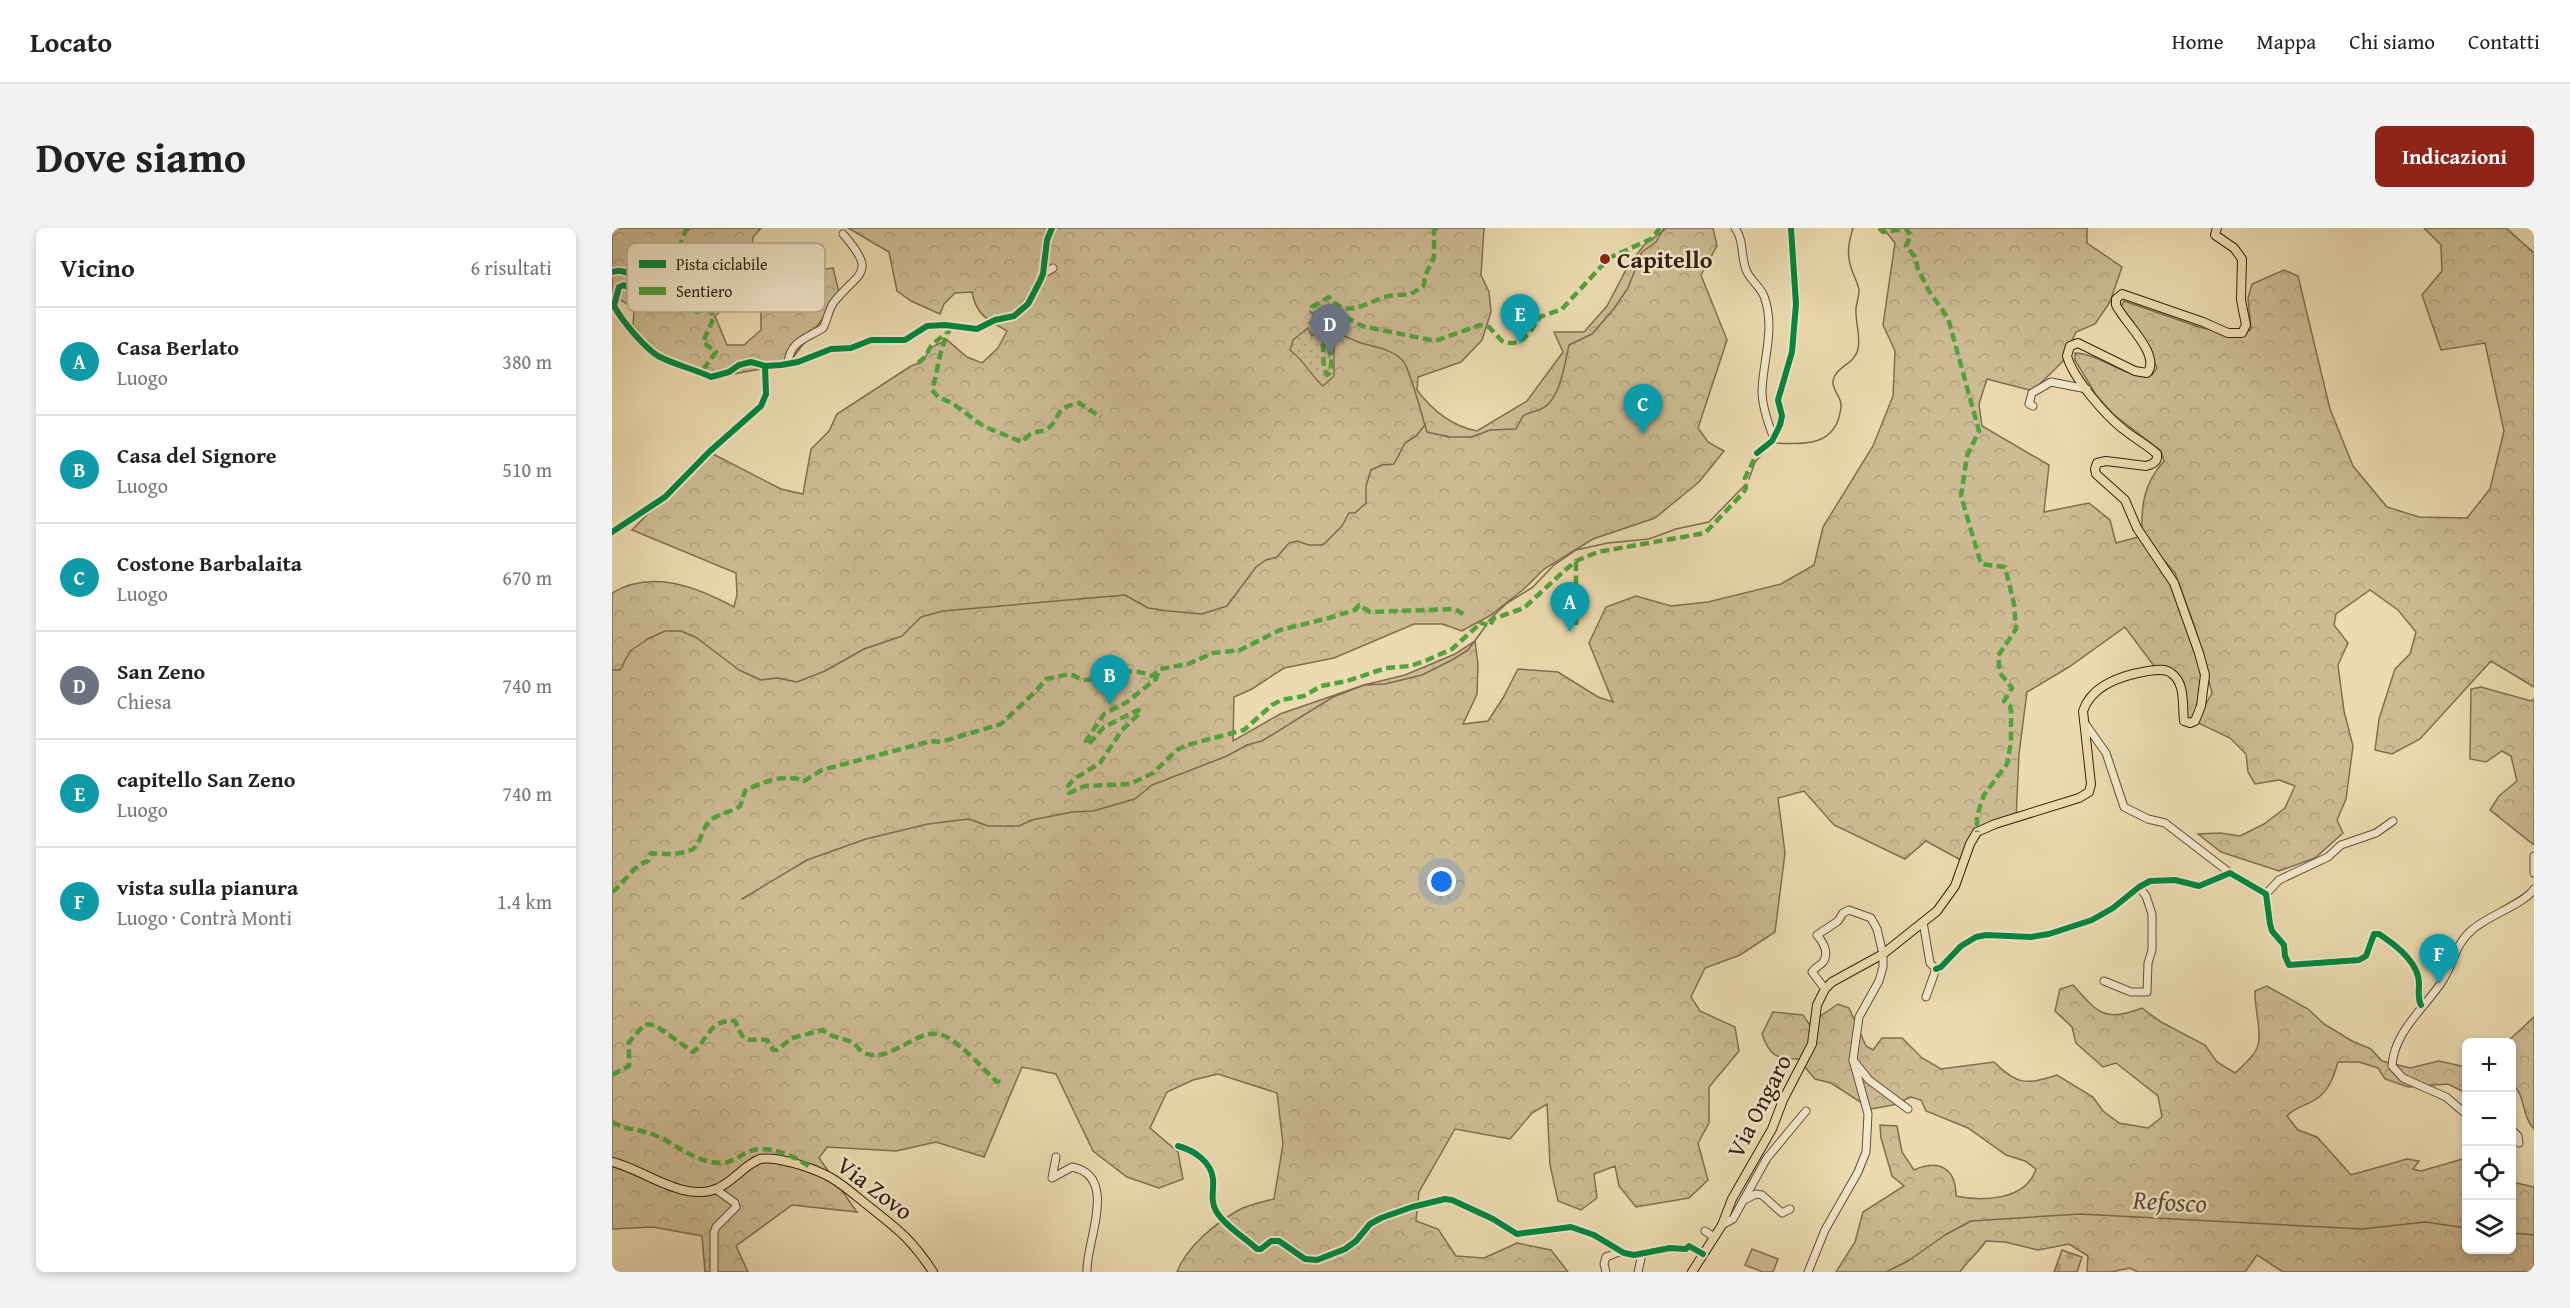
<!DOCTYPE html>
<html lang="it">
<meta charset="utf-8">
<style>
:root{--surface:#fff;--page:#f2f2f2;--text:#222;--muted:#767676;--line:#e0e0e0;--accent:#8f2418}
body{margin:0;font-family:"Gentium Book Plus",serif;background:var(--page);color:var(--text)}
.controls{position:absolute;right:18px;bottom:18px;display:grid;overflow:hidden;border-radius:9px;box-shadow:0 3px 9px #0003}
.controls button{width:54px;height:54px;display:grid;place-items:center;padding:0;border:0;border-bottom:2px solid var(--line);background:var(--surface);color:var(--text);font:30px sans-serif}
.you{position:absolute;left:830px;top:654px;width:21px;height:21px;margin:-15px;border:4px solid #fff;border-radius:50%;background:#1a73e8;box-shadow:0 0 0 9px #1a73e833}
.badge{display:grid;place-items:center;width:39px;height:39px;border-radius:50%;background:var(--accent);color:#fff;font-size:20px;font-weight:700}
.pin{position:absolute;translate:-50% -50px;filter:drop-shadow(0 2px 3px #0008)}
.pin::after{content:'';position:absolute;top:32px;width:21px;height:18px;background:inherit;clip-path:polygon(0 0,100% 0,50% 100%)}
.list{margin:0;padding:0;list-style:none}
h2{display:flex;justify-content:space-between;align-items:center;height:78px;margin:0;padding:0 24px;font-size:26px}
h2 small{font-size:20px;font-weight:400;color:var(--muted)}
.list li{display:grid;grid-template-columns:39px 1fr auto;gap:18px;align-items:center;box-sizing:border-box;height:108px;padding:0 24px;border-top:2px solid var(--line)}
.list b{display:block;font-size:22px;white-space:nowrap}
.list p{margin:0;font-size:20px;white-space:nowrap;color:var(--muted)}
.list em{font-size:20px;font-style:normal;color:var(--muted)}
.icon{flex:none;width:33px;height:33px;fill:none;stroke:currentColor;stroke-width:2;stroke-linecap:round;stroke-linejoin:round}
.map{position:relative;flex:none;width:1922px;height:1044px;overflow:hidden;border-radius:9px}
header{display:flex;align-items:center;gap:36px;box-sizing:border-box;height:84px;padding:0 30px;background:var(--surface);border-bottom:2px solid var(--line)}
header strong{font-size:28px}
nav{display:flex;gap:33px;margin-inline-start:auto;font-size:21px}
.intro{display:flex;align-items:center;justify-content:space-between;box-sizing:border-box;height:144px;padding:0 36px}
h1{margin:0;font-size:42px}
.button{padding:15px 27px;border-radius:9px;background:var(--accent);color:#fff;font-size:21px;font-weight:700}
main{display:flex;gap:36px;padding:0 36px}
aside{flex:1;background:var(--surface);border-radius:9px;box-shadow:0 3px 9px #0003}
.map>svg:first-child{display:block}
.grass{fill:#cdbb94;stroke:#806e50;stroke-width:1.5}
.forest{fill:url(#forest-crowns);stroke:#806e50;stroke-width:1.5}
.cemetery{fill:url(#cemetery-stones);stroke:#806e50;stroke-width:1.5}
.park{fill:url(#park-dots);stroke:#806e50;stroke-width:1.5}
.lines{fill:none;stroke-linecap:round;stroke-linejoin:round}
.stream{stroke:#7c6a4d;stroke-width:1.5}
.minor-casing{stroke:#614f35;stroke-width:9}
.major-casing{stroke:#33200c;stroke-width:10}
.minor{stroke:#f3e8cc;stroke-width:7}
.major{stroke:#ecdbb0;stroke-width:8}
.quiet{stroke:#52a23e;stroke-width:4.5;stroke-dasharray:9 4.5;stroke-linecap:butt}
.cycleway-casing{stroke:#f3e8cc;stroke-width:10}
.cycleway{stroke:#00873e;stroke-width:6}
.poi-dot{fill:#8f2418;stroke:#f3e8cc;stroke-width:2}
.labels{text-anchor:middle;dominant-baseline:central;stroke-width:5;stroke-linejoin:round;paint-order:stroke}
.poi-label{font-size:24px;font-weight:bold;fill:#33200c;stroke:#f3e8cc;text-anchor:start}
.street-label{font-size:24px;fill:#33200c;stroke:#f3e8cc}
.water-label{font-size:26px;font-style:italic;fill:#5e4b32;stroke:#f3e8cc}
.key{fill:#f3e8cc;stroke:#b9ac92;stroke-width:1.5}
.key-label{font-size:16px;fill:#33200c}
</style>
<header>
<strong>Locato</strong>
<nav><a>Home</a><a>Mappa</a><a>Chi siamo</a><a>Contatti</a></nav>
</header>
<div class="intro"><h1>Dove siamo</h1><a class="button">Indicazioni</a></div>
<main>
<aside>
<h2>Vicino<small>6 risultati</small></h2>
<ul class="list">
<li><span class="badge" style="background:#0f9aa8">A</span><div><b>Casa Berlato</b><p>Luogo</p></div><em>380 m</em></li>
<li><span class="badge" style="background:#0f9aa8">B</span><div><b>Casa del Signore</b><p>Luogo</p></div><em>510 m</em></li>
<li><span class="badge" style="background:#0f9aa8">C</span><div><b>Costone Barbalaita</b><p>Luogo</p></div><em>670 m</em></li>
<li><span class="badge" style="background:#6b7280">D</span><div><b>San Zeno</b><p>Chiesa</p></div><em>740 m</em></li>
<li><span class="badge" style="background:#0f9aa8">E</span><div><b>capitello San Zeno</b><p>Luogo</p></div><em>740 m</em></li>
<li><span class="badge" style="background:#0f9aa8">F</span><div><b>vista sulla pianura</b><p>Luogo · Contrà Monti</p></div><em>1.4 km</em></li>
</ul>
</aside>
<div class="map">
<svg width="1922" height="1044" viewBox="0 0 1922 1044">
<defs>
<pattern id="forest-crowns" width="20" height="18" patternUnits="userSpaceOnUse" patternTransform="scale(1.5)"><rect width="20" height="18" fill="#cdbb94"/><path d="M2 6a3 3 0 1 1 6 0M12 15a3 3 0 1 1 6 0" fill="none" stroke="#b0a07e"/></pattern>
<pattern id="cemetery-stones" width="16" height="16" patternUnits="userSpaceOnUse" patternTransform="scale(1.5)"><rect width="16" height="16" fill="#cdbb94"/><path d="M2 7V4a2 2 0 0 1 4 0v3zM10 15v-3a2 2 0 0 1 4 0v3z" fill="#b0a07e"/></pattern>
<pattern id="park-dots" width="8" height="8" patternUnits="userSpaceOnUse" patternTransform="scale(1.5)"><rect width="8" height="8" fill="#cdbb94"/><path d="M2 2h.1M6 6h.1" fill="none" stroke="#b0a07e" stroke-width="1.8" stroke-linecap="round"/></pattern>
</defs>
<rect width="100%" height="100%" fill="#ecdbb0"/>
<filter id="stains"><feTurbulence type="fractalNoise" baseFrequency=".00333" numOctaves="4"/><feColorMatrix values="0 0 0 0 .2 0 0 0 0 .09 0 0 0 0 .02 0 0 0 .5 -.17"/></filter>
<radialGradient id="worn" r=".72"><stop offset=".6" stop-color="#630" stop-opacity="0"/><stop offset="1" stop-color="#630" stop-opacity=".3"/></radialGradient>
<polygon class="grass" points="1140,1021 1166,1031 1161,1044 1151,1044 1133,1037"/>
<g class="forest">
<polygon points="0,0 149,0 141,9 139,30 157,44 103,88 115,117 132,117 149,102 149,77 172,73 195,43 221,40 228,68 176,136 99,150 45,127 21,102 22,80 0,67"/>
<path d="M236,0H872L869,47L877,64L879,84L870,112L849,134L806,149L805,162C820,182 839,198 865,203L915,173L951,124L942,104H972L995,78L1016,38L1032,17L1055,0H1101L1105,18L1089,47L1115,112L1086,200L1096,214L1112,223L1087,254L1043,290L981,311L932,341L913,360L879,387L850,403L830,396H802L722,430L672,440L640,461L622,469L621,513L668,486L752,457L793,447L843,426L863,413L866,436L865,466L851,496L876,493L891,470L906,441L946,444L986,469L1001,474L977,415L994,379L1024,368L1059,378L1096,374L1169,356L1202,337L1211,299L1261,218L1281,168L1283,123L1271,97L1283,15L1271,0H1475V15L1510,39L1498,74L1483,96L1464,104L1451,133L1421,163L1375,151L1367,176L1370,198L1437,237L1432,284L1477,275L1498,292L1504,315L1530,308C1529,278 1531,257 1552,233L1549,223L1501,186L1484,167L1463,132V125C1490,126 1511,151 1540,147L1545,140C1536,116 1526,98 1509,79L1512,73L1587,99L1628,109L1639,101L1636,70L1640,56L1672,42L1686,48L1718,181L1741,238L1775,279L1807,289L1855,290L1878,261L1892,203L1873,115L1829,122L1810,67L1830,43L1829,17L1812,0H1894L1922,25V459L1879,433L1808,511L1780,526L1763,522L1767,491L1783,441L1798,426L1804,404L1786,382L1758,362L1724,386L1722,397L1736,415L1726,437L1732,483L1741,518L1734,571L1725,592L1731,605L1703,630L1667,643L1609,624L1586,606L1608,605L1628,608L1652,596L1673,580L1683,558L1667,552L1643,556L1636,544L1634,526L1618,510L1584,494L1600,465L1583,400L1563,345L1538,316L1553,339L1593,447L1582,491L1576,492L1564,451L1545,442L1513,399L1457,439L1415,464L1407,526L1404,592C1368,603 1369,600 1354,635L1314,613L1293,631L1222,597L1192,563L1166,570L1173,625L1163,704L1128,727L1093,740L1079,769L1088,783L1123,799L1127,823L1097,859V895L1086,915L1096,952L1077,970L1024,979L1007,958L1003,938L982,946L985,970L969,982L946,973L938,937L935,876L920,885L898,911L843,901L807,964L804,993L826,1001L844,1028L872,1030L905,1015L939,1022L956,1044H565C574,1019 603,996 625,983C635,977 650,974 662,971L671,916L665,865L606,846L581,852L555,864L538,900L566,924L571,951L547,960L515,949L481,923L444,846L410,839L372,929L324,914L284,923L215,919L207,930L245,984L180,977L124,1018L136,1044H93L90,1008L41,999L0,1001V365C40,341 85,359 122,379L125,367L124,345L20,302L97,224L169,261L191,266L199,221L217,203L225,186L299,138L310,134L320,119L335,112L355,129L370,135L386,120L395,103C376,92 364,87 360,64L343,65L332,76L328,86L299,73L285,63L277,24Z"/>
<polygon points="1869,459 1919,473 1922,471 1922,617 1878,582 1887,568 1905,553 1899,528 1890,523 1874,534 1858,531 1859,461"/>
<path d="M1461,757C1486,785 1493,795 1530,780L1549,794L1593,817L1605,834L1623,845C1630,838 1641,830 1645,820C1651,807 1642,779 1643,763L1655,758L1696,781L1712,796L1740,813L1759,821L1770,833L1798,840L1827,833L1854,839V865L1836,856L1796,859L1773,851L1766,840L1747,834H1726C1722,848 1717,863 1704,871C1695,878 1684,878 1675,888L1686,902L1705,909L1739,947L1795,931L1807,933L1801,941L1809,943L1854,930V1022H1900V954L1922,959V1044H1671L1645,1027L1633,1044H1526L1518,1040L1499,1044H1475L1476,1028L1457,1016L1426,1022L1393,1014L1374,1013C1366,1025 1356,1032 1348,1044H1224L1243,1014L1251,984L1292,958L1280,948L1269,910L1268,897L1285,898L1290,924L1302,942C1327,931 1344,940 1344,968C1371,974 1414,972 1424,941L1413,933L1394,927L1356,900L1314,883L1309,872L1299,869L1281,877L1259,881L1219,855L1203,851L1186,831C1164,831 1157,827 1150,806L1161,784L1191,787L1197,796L1226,776L1237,780L1254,818L1261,822L1270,810H1290L1310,830L1329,841L1382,834C1406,857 1413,857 1445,847L1481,869L1491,883L1507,895L1536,900L1550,889L1546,868L1504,835L1491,839L1464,815L1460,799L1443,783L1448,761Z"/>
<path d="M1922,789V901C1909,887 1914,868 1900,855V814H1895Z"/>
</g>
<polygon class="cemetery" points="1450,1022 1470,1029 1465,1044 1442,1044"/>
<path class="park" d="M696,100L700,108L704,104L713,103L722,110V148L711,158C698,147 692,132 678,122L681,112Z"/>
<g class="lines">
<g class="stream">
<path d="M698,83C711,99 730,108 749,115C762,119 781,121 791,133C799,143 810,189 815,204L837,209H860L878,202L904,201L911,188C917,184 923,184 929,181C948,173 953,135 957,117L980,106L1001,82L1016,60L1030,24L1044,14L1052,0"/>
<path d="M1163,215C1193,217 1226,218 1229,178C1230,169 1220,163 1221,153C1223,139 1243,136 1246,121C1249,108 1243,94 1244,80C1245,74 1247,68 1247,62C1246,56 1243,50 1241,45C1234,28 1236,16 1241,0"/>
<polyline points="1137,251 1143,234 1153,223"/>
<polyline points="876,393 895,375 921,359 942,337 964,322 996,315 1037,311 1064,301 1097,294 1134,256"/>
<polyline points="0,442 8,442 18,423 36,411 53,403 69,403 85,410 127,442 149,452 165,450 185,454 213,443 252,421 290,408 309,389 331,383 513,367 536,380 556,383 590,386 615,378 644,339 654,332 665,329 677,315 685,313 697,317 711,317 730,298 737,285 743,285 754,275 754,258 759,242 770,237 782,236 793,215 804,208 813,197"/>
<polyline points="130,671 195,632 254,611 316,596 357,591 376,598 407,598 420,592 460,584 481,583 523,571 540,557 615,528 635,517 650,513 721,469 752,457 773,456 810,447 840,432 856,422 873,399"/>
<polyline points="1900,1005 1922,1007"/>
<polyline points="1274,1044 1296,1033 1333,1007 1359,993 1468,986 1750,1001 1813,994 1854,1000"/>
</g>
<g class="minor-casing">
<g id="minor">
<path d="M1123,0C1133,14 1128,29 1135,44C1140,54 1150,60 1153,71C1163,102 1151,132 1150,163C1150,178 1156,195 1161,208"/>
<path d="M0,44C14,40 24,49 30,61L27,66L12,57L7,59L2,78C10,93 32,119 46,128C63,137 82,141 99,149L117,144L127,137L139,134L153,138L169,137L186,134L219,121L239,120L259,112H293L315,98L333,97L365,101L383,92L402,88L416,76L427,55L431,46L435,12L440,0"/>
<polyline points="431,46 441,40"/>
<path d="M176,136C177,113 196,110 211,100C216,91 216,82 222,74C247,43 266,46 231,6"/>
<polyline points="1421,178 1417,176 1420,165 1439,154 1475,161"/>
<polyline points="1145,225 1160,213 1168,197 1170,188 1166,172 1180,124 1184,76 1179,0"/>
<polyline points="1472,494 1494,525 1512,579 1536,591 1553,595 1618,645"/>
<polyline points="1922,628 1922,645"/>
<polyline points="1654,666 1667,652 1716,629 1729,617 1764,605 1781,593"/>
<polyline points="1311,694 1318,735 1324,741 1314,769"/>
<path d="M1324,741L1329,739L1349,718L1364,709L1374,707L1419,709L1437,706L1480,692L1501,680L1527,659L1538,653L1563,652L1587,658L1618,645L1654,666L1658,696L1660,703L1672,717L1673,728L1677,737L1747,732L1754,728L1762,706H1767C1782,716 1801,730 1806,748C1809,758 1804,768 1809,777"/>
<polyline points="1492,753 1519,764 1535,764 1536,735 1540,722 1540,686 1534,668 1527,659"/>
<polyline points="1241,832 1257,852 1296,881"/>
<path d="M1854,886L1834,869L1791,850L1780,838C1782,803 1814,779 1831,752C1843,733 1842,717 1861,701C1876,688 1915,674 1922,661"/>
<polyline points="1900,902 1906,908 1907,915"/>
<path d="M566,918C581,922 599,933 601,951C602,963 598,972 604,983C613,998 632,1009 645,1021H649L659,1013H667L693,1031L705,1032L733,1021L744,1013L758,996L769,990L800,979L833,971L840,972L881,991L905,1006L959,999L982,1007L1012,1025L1022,1027L1058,1020L1074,1021L1077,1018L1091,1026"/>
<path d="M444,929L440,950L460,939C508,948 473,1016 475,1044"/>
<polyline points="1134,971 1144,966 1150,967 1170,985 1178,981"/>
<polyline points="1110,997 1121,991 1155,930 1194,883"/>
<polyline points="1093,1003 1102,1009"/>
<polyline points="102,1044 102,1005 104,999 124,979 123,975 105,962"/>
<polyline points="994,1044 992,1036 994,1029 1007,1024"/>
<polyline points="1026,1044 1030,1026"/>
<path d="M1196,1044L1213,1002L1246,944L1254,924L1256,886L1241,832L1247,789L1267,753L1271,739V726L1265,701L1259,690L1237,682L1231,685L1226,693L1205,707C1211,714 1218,724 1211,734C1208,738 1203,739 1200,744L1213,761"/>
</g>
</g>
<g class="major-casing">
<g id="major">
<path d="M0,934C31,941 73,976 106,960C122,953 132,937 148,931C161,929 173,933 185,936C215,945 225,952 249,972C281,998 297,1007 321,1044"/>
<path d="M1080,1044L1110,997L1120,971L1160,901L1171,872L1200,816L1205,777L1213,761L1220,754L1271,726L1325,683L1343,658L1358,616L1365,604L1383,596L1467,570L1477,564L1479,556L1471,483C1480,456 1511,447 1536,443C1543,442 1553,440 1559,445C1574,455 1570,478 1572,493L1578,495L1583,493L1589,478L1593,447L1587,425L1562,355L1525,300L1513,272L1484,246L1483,241L1485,235L1494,233L1534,238C1541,236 1546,234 1545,226C1535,217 1522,210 1511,201C1493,187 1461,150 1455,128L1458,118L1466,115L1523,143L1535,145C1550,127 1511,93 1504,77V71L1510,66L1591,94L1616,105H1630L1634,97L1629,72L1630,31L1622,20L1603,7L1605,0"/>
</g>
</g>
<use href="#minor" class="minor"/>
<use href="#major" class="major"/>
<g class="quiet">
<path d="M76,0C65,14 66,31 79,45L73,66L74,74L82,77L84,84L97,80L102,89L91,114L104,124L89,144"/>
<path d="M825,0L822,2V29L813,48L812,57C797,70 794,65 777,68C754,73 736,93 717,69L700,79L705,92L699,95C718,103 706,130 715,147L718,145L720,129L718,125L717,94L722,87H730L750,98L823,113L868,97L877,99L890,113C911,121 917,104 928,89L950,81L997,30L1039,11L1048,0"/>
<polyline points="1267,0 1271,4 1294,1 1299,7 1294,18 1303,29 1306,41 1317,63 1336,90 1367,203 1355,228 1349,268 1369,336 1393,339 1402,376 1404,401 1386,428 1388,445 1400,460 1392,473 1398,478 1399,483 1399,514 1395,536 1372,567 1365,588 1365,604"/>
<path d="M340,98C327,117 327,140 320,162L326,169L340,175L371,198L410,214C413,211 417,206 421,205C427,203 430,204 435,201C451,189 440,180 467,175L489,189"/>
<polyline points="306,135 313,129 319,118 334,105"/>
<polyline points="867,394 878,398 881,391 912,380 952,343 964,333 986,324 1093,305 1131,265 1134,260 1133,250 1145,225"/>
<polyline points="964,397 964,333"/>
<polyline points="546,445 544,451 515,474 492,486 474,513 476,517 492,499 526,482 529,484 510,502 488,535 462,551 456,558 457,565 473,558 518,556 541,545 565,522 575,517 632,502 660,477 669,472 692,468 709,458 735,453 774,440 798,438 813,433 840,421 870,394"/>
<path d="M0,664C13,655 21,637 36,633L39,625C49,627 79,627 84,618C90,610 90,600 98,593C106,585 119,585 128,578L133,563C149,554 174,545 192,553L210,542L319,513L329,514L389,496L425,462L434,451L458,446C463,448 467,451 472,452C479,453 484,448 491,447C507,443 524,441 540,448L548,441L576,436L601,425L628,422L668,402L717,390L743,382L747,377L758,384L843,381L851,386"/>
<path d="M0,847L17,838V814L33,796L43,797L81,824C96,813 96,791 123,793C134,818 132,810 155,812L161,822H165L180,810L211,802C221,811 231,809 241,815C244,817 247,822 251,824C275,838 302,802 326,806C343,808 371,841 384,853L392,855"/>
<path d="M0,894C13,902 26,901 40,906C64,915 81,934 108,935C121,935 128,927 138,923C157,916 185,929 199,940"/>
</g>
<g class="cycleway-casing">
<g id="cycleway">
<path d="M0,44C14,40 24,49 30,61L27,66L12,57L7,59L2,78C10,93 32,119 46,128C63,137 82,141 99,149L117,144L127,137L139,134L153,138L169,137L186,134L219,121L239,120L259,112H293L315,98L333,97L365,101L383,92L402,88L416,76L427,55L431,46L435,12L440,0"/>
<polyline points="1145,225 1160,213 1168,197 1170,188 1166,172 1180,124 1184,76 1179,0"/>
<polyline points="0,304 53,269 97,224 149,178 154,166 153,138"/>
<path d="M1324,741L1329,739L1349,718L1364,709L1374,707L1419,709L1437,706L1480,692L1501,680L1527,659L1538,653L1563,652L1587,658L1618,645L1654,666L1658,696L1660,703L1672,717L1673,728L1677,737L1747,732L1754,728L1762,706H1767C1782,716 1801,730 1806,748C1809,758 1804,768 1809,777"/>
<path d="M566,918C581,922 599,933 601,951C602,963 598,972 604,983C613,998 632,1009 645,1021H649L659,1013H667L693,1031L705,1032L733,1021L744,1013L758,996L769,990L800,979L833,971L840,972L881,991L905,1006L959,999L982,1007L1012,1025L1022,1027L1058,1020L1074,1021L1077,1018L1091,1026"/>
</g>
</g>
<use href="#cycleway" class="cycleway"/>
</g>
<circle class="poi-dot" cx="993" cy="31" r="6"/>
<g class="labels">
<g class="poi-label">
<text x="1005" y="31">Capitello</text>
</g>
<g class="street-label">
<text transform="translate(1147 878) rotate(-63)">Via Ongaro</text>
<text transform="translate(263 960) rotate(37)">Via Zovo</text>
</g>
<g class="water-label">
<text transform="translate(1558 973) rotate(3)">Refosco</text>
</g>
</g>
<rect x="15" y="15" width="198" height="69" rx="9" class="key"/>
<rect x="27" y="32" width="27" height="8" fill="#00873e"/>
<rect x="27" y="59" width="27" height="8" fill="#52a23e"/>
<g class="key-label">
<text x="64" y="42">Pista ciclabile</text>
<text x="64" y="69">Sentiero</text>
</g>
<rect width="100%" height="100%" filter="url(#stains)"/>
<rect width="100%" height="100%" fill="url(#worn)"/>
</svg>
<div class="controls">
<button>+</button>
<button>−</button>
<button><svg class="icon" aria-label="locate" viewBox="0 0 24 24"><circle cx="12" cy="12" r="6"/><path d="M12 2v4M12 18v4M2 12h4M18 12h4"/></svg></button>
<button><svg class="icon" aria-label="layers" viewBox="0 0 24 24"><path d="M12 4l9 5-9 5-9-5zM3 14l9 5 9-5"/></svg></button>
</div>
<div class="you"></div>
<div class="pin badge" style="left:958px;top:404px;background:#0f9aa8">A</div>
<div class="pin badge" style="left:498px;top:477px;background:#0f9aa8">B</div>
<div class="pin badge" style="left:1031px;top:206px;background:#0f9aa8">C</div>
<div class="pin badge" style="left:718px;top:126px;background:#6b7280">D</div>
<div class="pin badge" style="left:908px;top:116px;background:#0f9aa8">E</div>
<div class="pin badge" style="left:1827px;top:756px;background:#0f9aa8">F</div>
</div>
</main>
